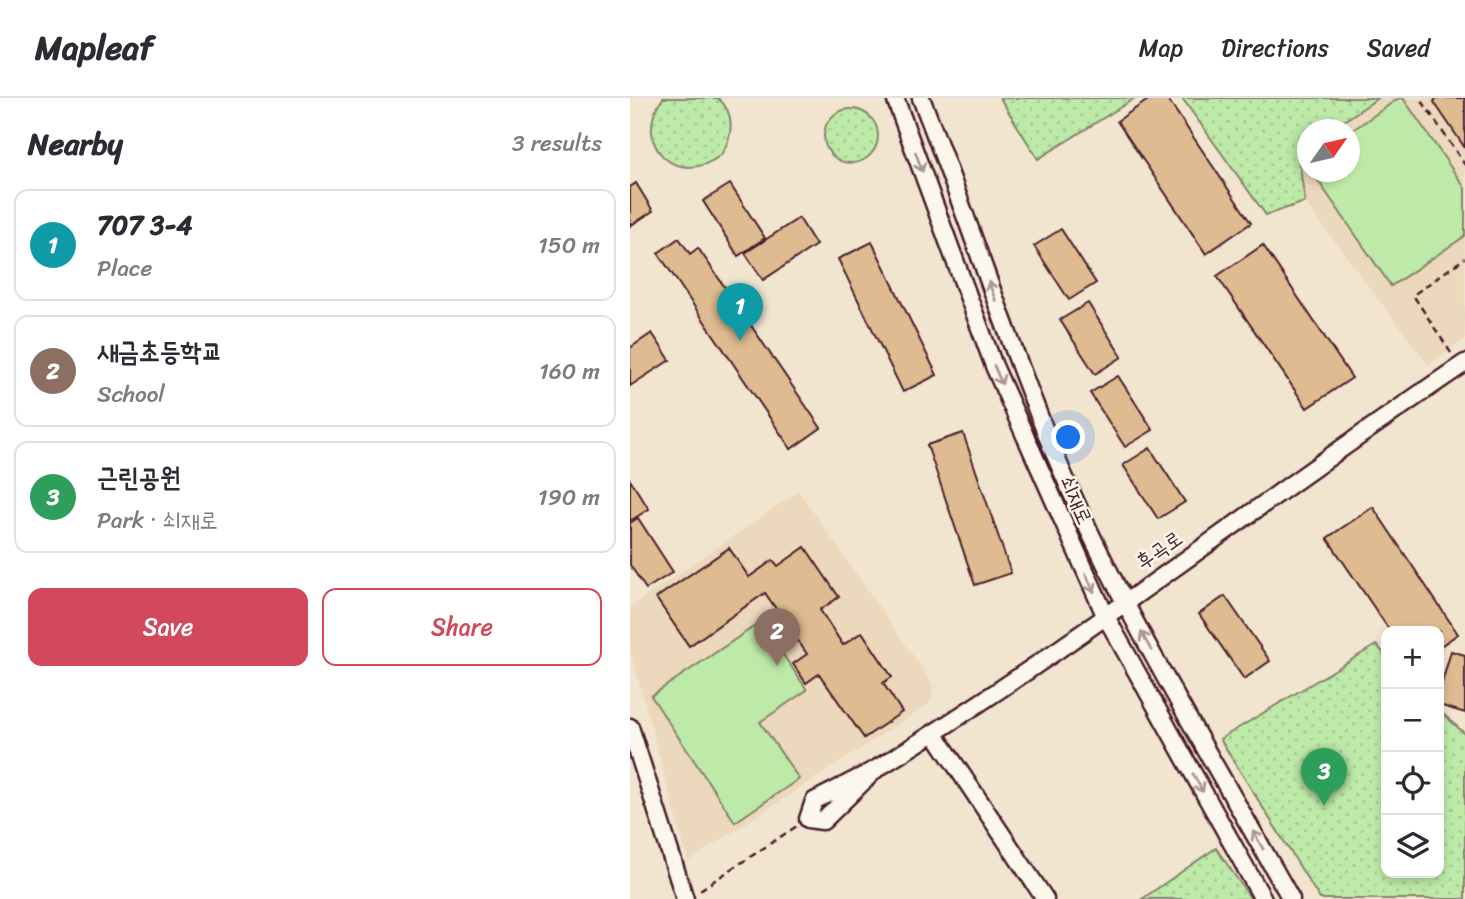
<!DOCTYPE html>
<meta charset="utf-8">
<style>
:root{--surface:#fff;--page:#f7f7f7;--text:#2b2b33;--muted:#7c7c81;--line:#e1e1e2;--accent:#d1495b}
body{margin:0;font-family:Sriracha,"Poor Story",sans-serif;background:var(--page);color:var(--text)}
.controls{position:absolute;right:21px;bottom:21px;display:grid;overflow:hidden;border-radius:14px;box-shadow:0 4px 10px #0003}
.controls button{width:63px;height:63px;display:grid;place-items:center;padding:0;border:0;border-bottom:2px solid var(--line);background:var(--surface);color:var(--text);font:35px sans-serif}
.compass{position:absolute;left:667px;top:21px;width:63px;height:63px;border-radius:50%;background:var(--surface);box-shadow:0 4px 10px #0003;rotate:56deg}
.you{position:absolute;left:439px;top:340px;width:24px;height:24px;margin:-18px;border:5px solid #fff;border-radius:50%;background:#1a73e8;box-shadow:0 0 0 10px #1a73e833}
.badge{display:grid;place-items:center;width:46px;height:46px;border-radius:50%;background:var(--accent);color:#fff;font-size:23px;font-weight:700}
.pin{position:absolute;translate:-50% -58px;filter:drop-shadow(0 2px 4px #0008)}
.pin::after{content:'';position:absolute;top:37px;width:24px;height:21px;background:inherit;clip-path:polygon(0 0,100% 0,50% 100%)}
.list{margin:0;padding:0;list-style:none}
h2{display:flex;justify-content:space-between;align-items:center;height:91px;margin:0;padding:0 28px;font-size:30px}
h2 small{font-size:23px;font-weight:400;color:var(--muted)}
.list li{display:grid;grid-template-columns:46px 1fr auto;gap:21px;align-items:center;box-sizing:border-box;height:112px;margin:0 14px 14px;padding:0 14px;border:2px solid var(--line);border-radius:14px}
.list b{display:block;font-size:26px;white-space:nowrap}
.list p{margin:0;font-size:23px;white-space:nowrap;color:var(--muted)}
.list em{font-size:23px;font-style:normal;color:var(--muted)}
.actions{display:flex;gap:14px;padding:21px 28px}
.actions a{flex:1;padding:16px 0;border:2px solid var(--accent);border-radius:14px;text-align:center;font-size:24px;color:var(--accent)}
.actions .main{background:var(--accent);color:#fff}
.icon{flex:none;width:38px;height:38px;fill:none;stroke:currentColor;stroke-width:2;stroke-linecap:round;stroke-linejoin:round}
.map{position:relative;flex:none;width:835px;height:801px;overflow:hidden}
header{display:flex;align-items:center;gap:42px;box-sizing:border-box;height:98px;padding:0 35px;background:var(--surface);border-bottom:2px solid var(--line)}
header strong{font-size:33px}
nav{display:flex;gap:38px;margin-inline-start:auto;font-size:24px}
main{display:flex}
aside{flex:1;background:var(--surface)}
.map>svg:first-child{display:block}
.built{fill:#ecd8bd}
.green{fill:#bdeaa8;stroke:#84846a;stroke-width:2}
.park{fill:url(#park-dots);stroke:#84846a;stroke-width:2}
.building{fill:#debb90;stroke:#4a1f2b;stroke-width:2}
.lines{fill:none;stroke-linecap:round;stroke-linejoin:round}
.minor-casing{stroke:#4a1f2b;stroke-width:21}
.path{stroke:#4a1f2b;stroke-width:2.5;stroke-dasharray:7 5;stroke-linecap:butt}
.minor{stroke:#fbf7ec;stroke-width:16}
.oneway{stroke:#ab9695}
.labels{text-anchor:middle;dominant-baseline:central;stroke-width:5;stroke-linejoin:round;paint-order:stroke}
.street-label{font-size:21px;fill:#4a1f2b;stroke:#fbf7ec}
</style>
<header>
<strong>Mapleaf</strong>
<nav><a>Map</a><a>Directions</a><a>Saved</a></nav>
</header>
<main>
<aside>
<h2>Nearby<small>3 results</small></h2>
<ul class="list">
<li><span class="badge" style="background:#0f9aa8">1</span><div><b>707 3-4</b><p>Place</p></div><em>150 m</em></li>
<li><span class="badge" style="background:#8d6e63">2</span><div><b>새금초등학교</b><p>School</p></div><em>160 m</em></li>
<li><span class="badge" style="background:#2e9e5b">3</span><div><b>근린공원</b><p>Park · 쇠재로</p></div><em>190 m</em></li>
</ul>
<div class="actions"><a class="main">Save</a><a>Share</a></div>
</aside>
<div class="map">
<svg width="835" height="801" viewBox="0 0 835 801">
<defs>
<pattern id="park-dots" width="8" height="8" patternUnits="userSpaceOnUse" patternTransform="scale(1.75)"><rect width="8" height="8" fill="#bdeaa8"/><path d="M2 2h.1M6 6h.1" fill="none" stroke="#a4c891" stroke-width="1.8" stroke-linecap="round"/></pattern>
</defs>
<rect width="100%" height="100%" fill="#f2e5d0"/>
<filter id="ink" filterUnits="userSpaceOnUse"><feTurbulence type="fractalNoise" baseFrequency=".0143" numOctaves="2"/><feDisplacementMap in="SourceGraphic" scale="14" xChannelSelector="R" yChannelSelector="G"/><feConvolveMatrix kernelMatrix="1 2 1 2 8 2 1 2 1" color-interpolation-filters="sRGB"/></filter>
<g filter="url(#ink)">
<g class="built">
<polygon points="748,0 835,0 835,241 798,267 675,104 668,55 677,49 678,74 720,74 720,32 702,31"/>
<polygon points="169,393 302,585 303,594 299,606 58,763 0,551 0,509"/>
</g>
<g class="green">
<polygon points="769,0 773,0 835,90 835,138 761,188 682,74 720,74 720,34"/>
<polygon points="131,524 177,592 130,624 169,681 105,724 21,598"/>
</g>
<g class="park">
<path d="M33,0H88C106,16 103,38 91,57C46,92 0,44 33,0Z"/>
<polygon points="370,0 505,0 408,61"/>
<polygon points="552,0 748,0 702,31 678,32 677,49 668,55 675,104 636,117"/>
<circle cx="221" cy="38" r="27"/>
<polygon points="746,547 756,557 756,775 809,775 809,612 835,636 835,801 690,801 590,641"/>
<polygon points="586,750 621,801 512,801"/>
</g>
<g class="building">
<polygon points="521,0 537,0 621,125 576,156 487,23"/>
<polygon points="806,0 835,0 835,50 804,4"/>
<polygon points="6,85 23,113 0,128 0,89"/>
<polygon points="100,86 135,140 108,158 73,103"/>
<polygon points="169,120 186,147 133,182 115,155"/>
<polygon points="431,131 466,185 439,202 404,148"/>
<polygon points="49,140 60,156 68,150 191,330 161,351 28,155"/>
<polygon points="242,144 307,277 273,294 208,161"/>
<polygon points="633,147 722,280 677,310 587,178"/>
<polygon points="458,205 492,259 465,276 430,222"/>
<polygon points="22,235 40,262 0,288 0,250"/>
<polygon points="488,278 523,332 495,349 460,295"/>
<polygon points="333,335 381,475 345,487 297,347"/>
<polygon points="520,350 555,404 528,421 493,367"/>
<polygon points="0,382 19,411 0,423"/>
<polygon points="743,409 828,536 809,549 809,533 760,533 697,440"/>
<polygon points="8,420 43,474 16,491 0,467 0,425"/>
<polygon points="175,449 209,499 190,512 213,547 232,534 262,579 253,585 272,614 234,640 189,576 176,585 163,566 177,556 135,495 59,548 26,500 99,450 119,479 143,462 148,468"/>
<polygon points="595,498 640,563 614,581 569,516"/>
<polygon points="821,553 835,557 835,615 809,607 809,595"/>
</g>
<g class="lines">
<g class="minor-casing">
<g id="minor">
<polyline points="265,0 364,268 475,517 633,801"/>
<path d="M291,0C338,118 376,240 425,357C490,511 579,655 661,801"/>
<polyline points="0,629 55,801"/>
<polyline points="304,635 415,801"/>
<path d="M246,671C449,547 637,398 835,265"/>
<polygon points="246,671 193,723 178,721 184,703"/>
</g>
</g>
<g class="path">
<polyline points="792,3 835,67"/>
<polyline points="821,255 783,197 835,160"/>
<polyline points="70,792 167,728"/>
</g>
<use href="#minor" class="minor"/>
</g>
<defs><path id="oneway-shaft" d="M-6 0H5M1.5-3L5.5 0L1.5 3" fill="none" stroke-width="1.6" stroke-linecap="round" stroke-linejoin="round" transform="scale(1.75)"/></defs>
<g class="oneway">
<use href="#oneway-shaft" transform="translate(289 64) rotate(70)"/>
<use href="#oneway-shaft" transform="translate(362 193) rotate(-110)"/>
<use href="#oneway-shaft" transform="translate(368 277) rotate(67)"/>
<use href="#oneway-shaft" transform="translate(460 485) rotate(66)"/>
<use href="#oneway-shaft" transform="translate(516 543) rotate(-119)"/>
<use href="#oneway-shaft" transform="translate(568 685) rotate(61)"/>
<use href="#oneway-shaft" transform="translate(628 742) rotate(-119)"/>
</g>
</g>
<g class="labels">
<g class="street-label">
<text transform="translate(446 402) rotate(66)">쇠재로</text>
<text transform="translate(529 452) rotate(-35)">후곡로</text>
</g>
</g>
</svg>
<div class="controls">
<button>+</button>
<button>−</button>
<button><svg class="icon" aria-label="locate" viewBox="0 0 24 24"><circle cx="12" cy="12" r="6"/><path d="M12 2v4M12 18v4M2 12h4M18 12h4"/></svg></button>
<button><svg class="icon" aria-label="layers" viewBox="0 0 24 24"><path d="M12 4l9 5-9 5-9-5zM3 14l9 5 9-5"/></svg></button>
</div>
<svg class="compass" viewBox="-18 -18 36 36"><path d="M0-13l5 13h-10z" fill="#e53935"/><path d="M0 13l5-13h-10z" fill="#7c7c81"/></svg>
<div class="you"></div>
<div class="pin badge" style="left:110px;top:243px;background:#0f9aa8">1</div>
<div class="pin badge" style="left:147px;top:568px;background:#8d6e63">2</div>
<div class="pin badge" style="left:694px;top:708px;background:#2e9e5b">3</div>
</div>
</main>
